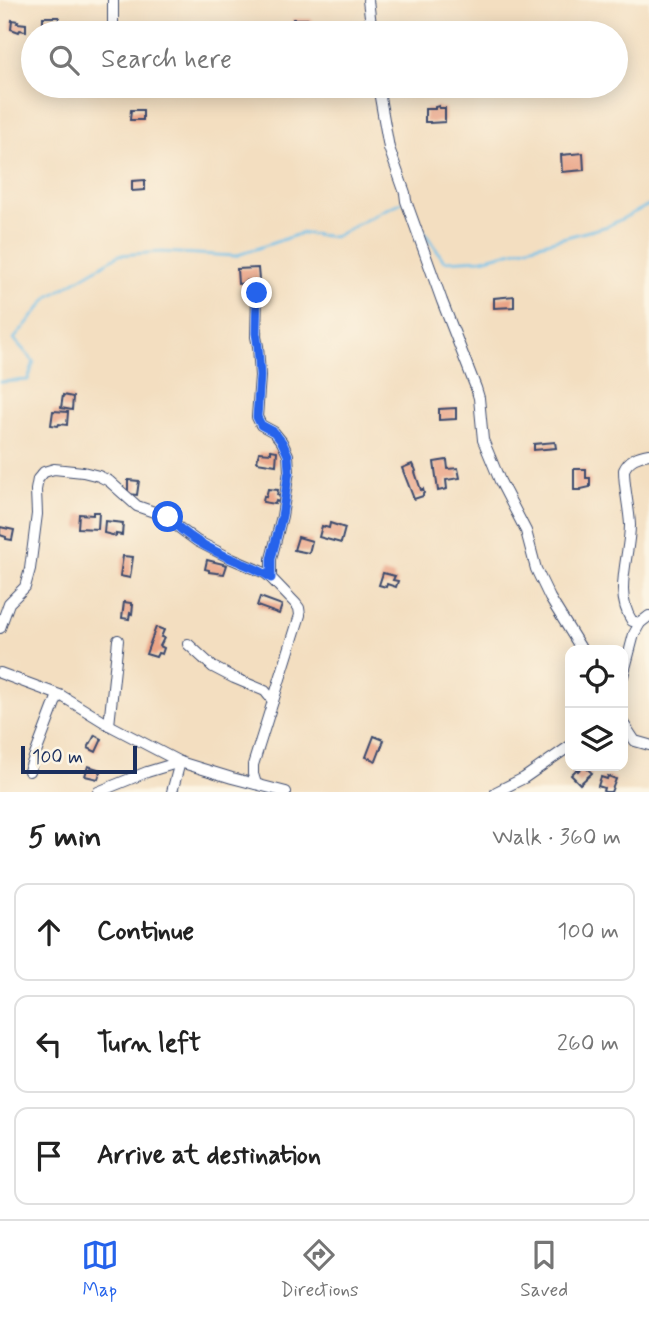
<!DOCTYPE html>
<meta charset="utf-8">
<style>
:root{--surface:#fff;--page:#f6f6f6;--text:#222;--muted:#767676;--line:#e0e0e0;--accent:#2563eb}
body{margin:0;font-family:Mynerve,sans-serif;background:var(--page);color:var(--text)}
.controls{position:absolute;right:21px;bottom:21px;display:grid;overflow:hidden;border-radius:14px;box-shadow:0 4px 18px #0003}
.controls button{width:63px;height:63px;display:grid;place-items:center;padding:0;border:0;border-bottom:2px solid var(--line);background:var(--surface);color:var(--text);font:35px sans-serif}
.scale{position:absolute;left:21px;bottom:18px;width:116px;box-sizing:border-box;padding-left:7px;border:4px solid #1b2f5e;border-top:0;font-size:19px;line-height:24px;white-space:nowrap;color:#1b2f5e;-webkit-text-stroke:5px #fcf5e5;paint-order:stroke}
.stop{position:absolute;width:21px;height:21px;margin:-16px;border:5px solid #2563eb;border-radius:50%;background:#fff}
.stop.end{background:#2563eb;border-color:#fff;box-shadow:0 2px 7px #0008}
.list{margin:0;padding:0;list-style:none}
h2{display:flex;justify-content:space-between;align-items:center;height:91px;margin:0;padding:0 28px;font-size:30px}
h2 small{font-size:23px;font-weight:400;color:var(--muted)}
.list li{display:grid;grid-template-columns:46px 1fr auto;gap:21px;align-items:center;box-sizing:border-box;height:98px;margin:0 14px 14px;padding:0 14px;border:2px solid var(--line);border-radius:14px}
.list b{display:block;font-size:26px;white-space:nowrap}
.list em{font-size:23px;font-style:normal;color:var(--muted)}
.icon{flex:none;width:38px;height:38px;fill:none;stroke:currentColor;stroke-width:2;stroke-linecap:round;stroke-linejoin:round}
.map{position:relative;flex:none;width:649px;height:792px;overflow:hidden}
.search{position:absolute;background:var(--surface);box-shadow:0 4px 18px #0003;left:21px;right:21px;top:21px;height:77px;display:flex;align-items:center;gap:18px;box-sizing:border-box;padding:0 24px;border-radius:38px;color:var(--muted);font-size:26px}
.sheet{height:427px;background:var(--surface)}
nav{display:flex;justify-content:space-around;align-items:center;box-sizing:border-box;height:98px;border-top:2px solid var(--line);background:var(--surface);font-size:19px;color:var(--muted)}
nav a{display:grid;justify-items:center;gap:4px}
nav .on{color:var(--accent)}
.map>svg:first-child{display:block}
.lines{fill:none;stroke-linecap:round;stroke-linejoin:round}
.stream{stroke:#6ec0ea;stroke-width:2.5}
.building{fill:#eaa487}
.minor-casing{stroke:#3b496d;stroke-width:12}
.minor{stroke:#fff;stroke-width:10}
.route{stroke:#2563eb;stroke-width:9}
</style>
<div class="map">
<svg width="649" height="792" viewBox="0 0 649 792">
<rect width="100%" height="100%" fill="#fcf5e5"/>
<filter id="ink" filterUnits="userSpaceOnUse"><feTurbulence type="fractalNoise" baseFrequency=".0143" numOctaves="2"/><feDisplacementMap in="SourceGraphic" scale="14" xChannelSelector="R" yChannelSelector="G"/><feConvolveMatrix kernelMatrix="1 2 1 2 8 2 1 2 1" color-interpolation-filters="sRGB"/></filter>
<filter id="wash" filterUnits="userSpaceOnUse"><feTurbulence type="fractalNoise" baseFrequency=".00686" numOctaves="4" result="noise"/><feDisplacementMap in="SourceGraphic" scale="28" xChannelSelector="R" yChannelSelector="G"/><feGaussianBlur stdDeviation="1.57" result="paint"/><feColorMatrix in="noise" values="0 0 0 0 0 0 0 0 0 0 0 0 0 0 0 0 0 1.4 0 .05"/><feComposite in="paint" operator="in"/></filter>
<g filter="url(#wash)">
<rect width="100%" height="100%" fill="#f3dec0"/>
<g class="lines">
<g class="stream">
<polyline points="419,224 444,261 483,259 608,226 649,205"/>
<polyline points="0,382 28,380 34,362 14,339 49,297 119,255 161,252 235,256 302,233 334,237 382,211 402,202"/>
</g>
</g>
<g id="blocks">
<g class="building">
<polygon points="43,17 59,17 59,28 47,28 47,32 43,31"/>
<polygon points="293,19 312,19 312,32 300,32 300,28 293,27"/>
<polygon points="12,20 18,21 17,23 26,24 26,31 20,30 19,32 11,29"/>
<polygon points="439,106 439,108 445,108 445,122 430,123 430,122 425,122 425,109 435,109 435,107"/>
<polygon points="131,110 143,110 143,120 130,120"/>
<polygon points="583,153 584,170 562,172 561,155"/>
<polygon points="145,180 145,190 132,191 132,181"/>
<polygon points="258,268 259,280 246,281 246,283 238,284 237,269"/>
<polygon points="514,296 514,307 494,308 494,298"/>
<polygon points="63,395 73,397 72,410 61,408"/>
<polygon points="456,408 456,419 439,420 439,409"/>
<polygon points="53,411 68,412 67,425 59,424 58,426 51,425"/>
<polygon points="555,442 556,448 534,450 534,444"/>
<polygon points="271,450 277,451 276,465 257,462 259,452 271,453"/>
<polygon points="447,460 448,469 458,468 460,478 446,480 447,489 438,491 434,462"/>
<polygon points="412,464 413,467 414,466 416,471 415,472 421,490 423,489 424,493 423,494 423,496 414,499 402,468"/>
<polygon points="574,469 586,469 586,478 590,478 590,487 581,489 581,490 574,490"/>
<polygon points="128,480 139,481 137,495 128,494"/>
<polygon points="268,489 278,490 277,495 280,496 279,502 276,501 275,504 263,502 264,496 266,497"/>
<polygon points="93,512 99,512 98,529 78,528 79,514 93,515"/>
<polygon points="105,521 123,523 122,535 116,534 116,536 104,533"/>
<polygon points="330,523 345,528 341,543 319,537 322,526 329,528"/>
<polygon points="0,527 14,530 12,540 6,539 6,537 0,535"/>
<polygon points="298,537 312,541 309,553 294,550"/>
<polygon points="123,556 133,557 130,578 120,576"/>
<polygon points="207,560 227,565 224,574 209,572 209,570 205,569"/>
<polygon points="383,573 395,576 393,580 398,581 396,587 387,584 386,587 379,585"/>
<polygon points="260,597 282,605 279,614 257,606"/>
<polygon points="124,602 131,603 131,605 133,605 132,614 130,613 129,619 122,618"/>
<polygon points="156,627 164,630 161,637 164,638 160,646 164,648 162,654 158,653 156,657 146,654"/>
<polygon points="95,735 102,739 96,752 88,748"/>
<polygon points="374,736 384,740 376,761 366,757"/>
<polygon points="88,766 101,770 98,779 85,776"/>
<polygon points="584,766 592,773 580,784 571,775 577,769 578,771"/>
<polygon points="608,776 616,779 611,792 605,792 603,791 604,788 598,786 601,777 607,779"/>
</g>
</g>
</g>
<g filter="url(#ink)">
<use href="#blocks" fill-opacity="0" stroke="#3b496d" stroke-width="2"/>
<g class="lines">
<g class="minor-casing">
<g id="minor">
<polyline points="368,0 372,33"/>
<polyline points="113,33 113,0"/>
<polyline points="378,86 389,148 405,193 406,201 442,301 476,388 479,398 483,440 500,481 526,531 536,569 550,598 582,650"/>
<polyline points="257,293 256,337 258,346 260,376 257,417 261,425 274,432 282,442 288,455 289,471 282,516 271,559 271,578"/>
<path d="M640,623L632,621C613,593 630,556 630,525C629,506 624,488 624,470C629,459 638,456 649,454"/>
<polyline points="0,628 9,603 25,587 30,569 37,514 36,490 38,479 44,472 54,469 83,472 99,476 109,481 137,506 168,517 174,524 197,541 232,559 265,573 271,578 296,604 299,608 300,615 253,765 253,774 256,784"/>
<polyline points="188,644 213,667 234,678 265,691 273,701"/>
<polyline points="0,673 62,696 109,725 180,762 232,778 286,792"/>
<polyline points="623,676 634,634 640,623 649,616"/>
<polyline points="623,723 635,741 649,745"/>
<polyline points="109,725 118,640"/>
<polyline points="29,771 58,695"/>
<polyline points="98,792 147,772 180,762"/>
<polyline points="172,792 180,762"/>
<polyline points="496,792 524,778 570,746"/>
</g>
</g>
<use href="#minor" class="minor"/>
</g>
</g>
<g class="lines" filter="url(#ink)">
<path class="route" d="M168,517C186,537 212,551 237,561C248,566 261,570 271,578V559L282,516L289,471L288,455L282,442L274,432L261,425L257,417L260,376L258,346L256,333L257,293"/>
</g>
</svg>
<div class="controls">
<button><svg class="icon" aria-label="locate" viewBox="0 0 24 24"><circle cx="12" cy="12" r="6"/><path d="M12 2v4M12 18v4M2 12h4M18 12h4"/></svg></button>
<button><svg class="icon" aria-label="layers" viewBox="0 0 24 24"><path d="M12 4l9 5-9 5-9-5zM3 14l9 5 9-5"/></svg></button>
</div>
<div class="scale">100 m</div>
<div class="stop" style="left:168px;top:517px"></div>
<div class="stop end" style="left:257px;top:293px"></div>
<div class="search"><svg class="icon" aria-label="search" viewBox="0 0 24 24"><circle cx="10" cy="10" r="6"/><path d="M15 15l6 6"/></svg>Search here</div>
</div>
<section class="sheet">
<h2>5 min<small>Walk · 360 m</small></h2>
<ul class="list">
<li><svg class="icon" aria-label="ahead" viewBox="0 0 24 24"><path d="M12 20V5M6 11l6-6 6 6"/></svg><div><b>Continue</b></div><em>100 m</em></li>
<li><svg class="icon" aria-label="left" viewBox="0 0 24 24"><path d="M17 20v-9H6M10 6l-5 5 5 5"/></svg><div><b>Turn left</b></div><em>260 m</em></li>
<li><svg class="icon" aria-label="arrive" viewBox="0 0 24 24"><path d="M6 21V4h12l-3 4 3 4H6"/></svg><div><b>Arrive at destination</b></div></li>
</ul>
</section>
<nav>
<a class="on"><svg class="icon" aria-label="map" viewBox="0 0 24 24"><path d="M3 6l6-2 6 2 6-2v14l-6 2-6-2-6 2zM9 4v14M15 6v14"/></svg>Map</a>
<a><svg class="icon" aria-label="directions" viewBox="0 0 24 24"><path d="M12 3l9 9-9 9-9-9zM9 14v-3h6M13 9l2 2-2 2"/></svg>Directions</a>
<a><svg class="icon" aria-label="saved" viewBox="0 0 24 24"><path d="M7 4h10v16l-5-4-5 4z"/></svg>Saved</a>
</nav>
